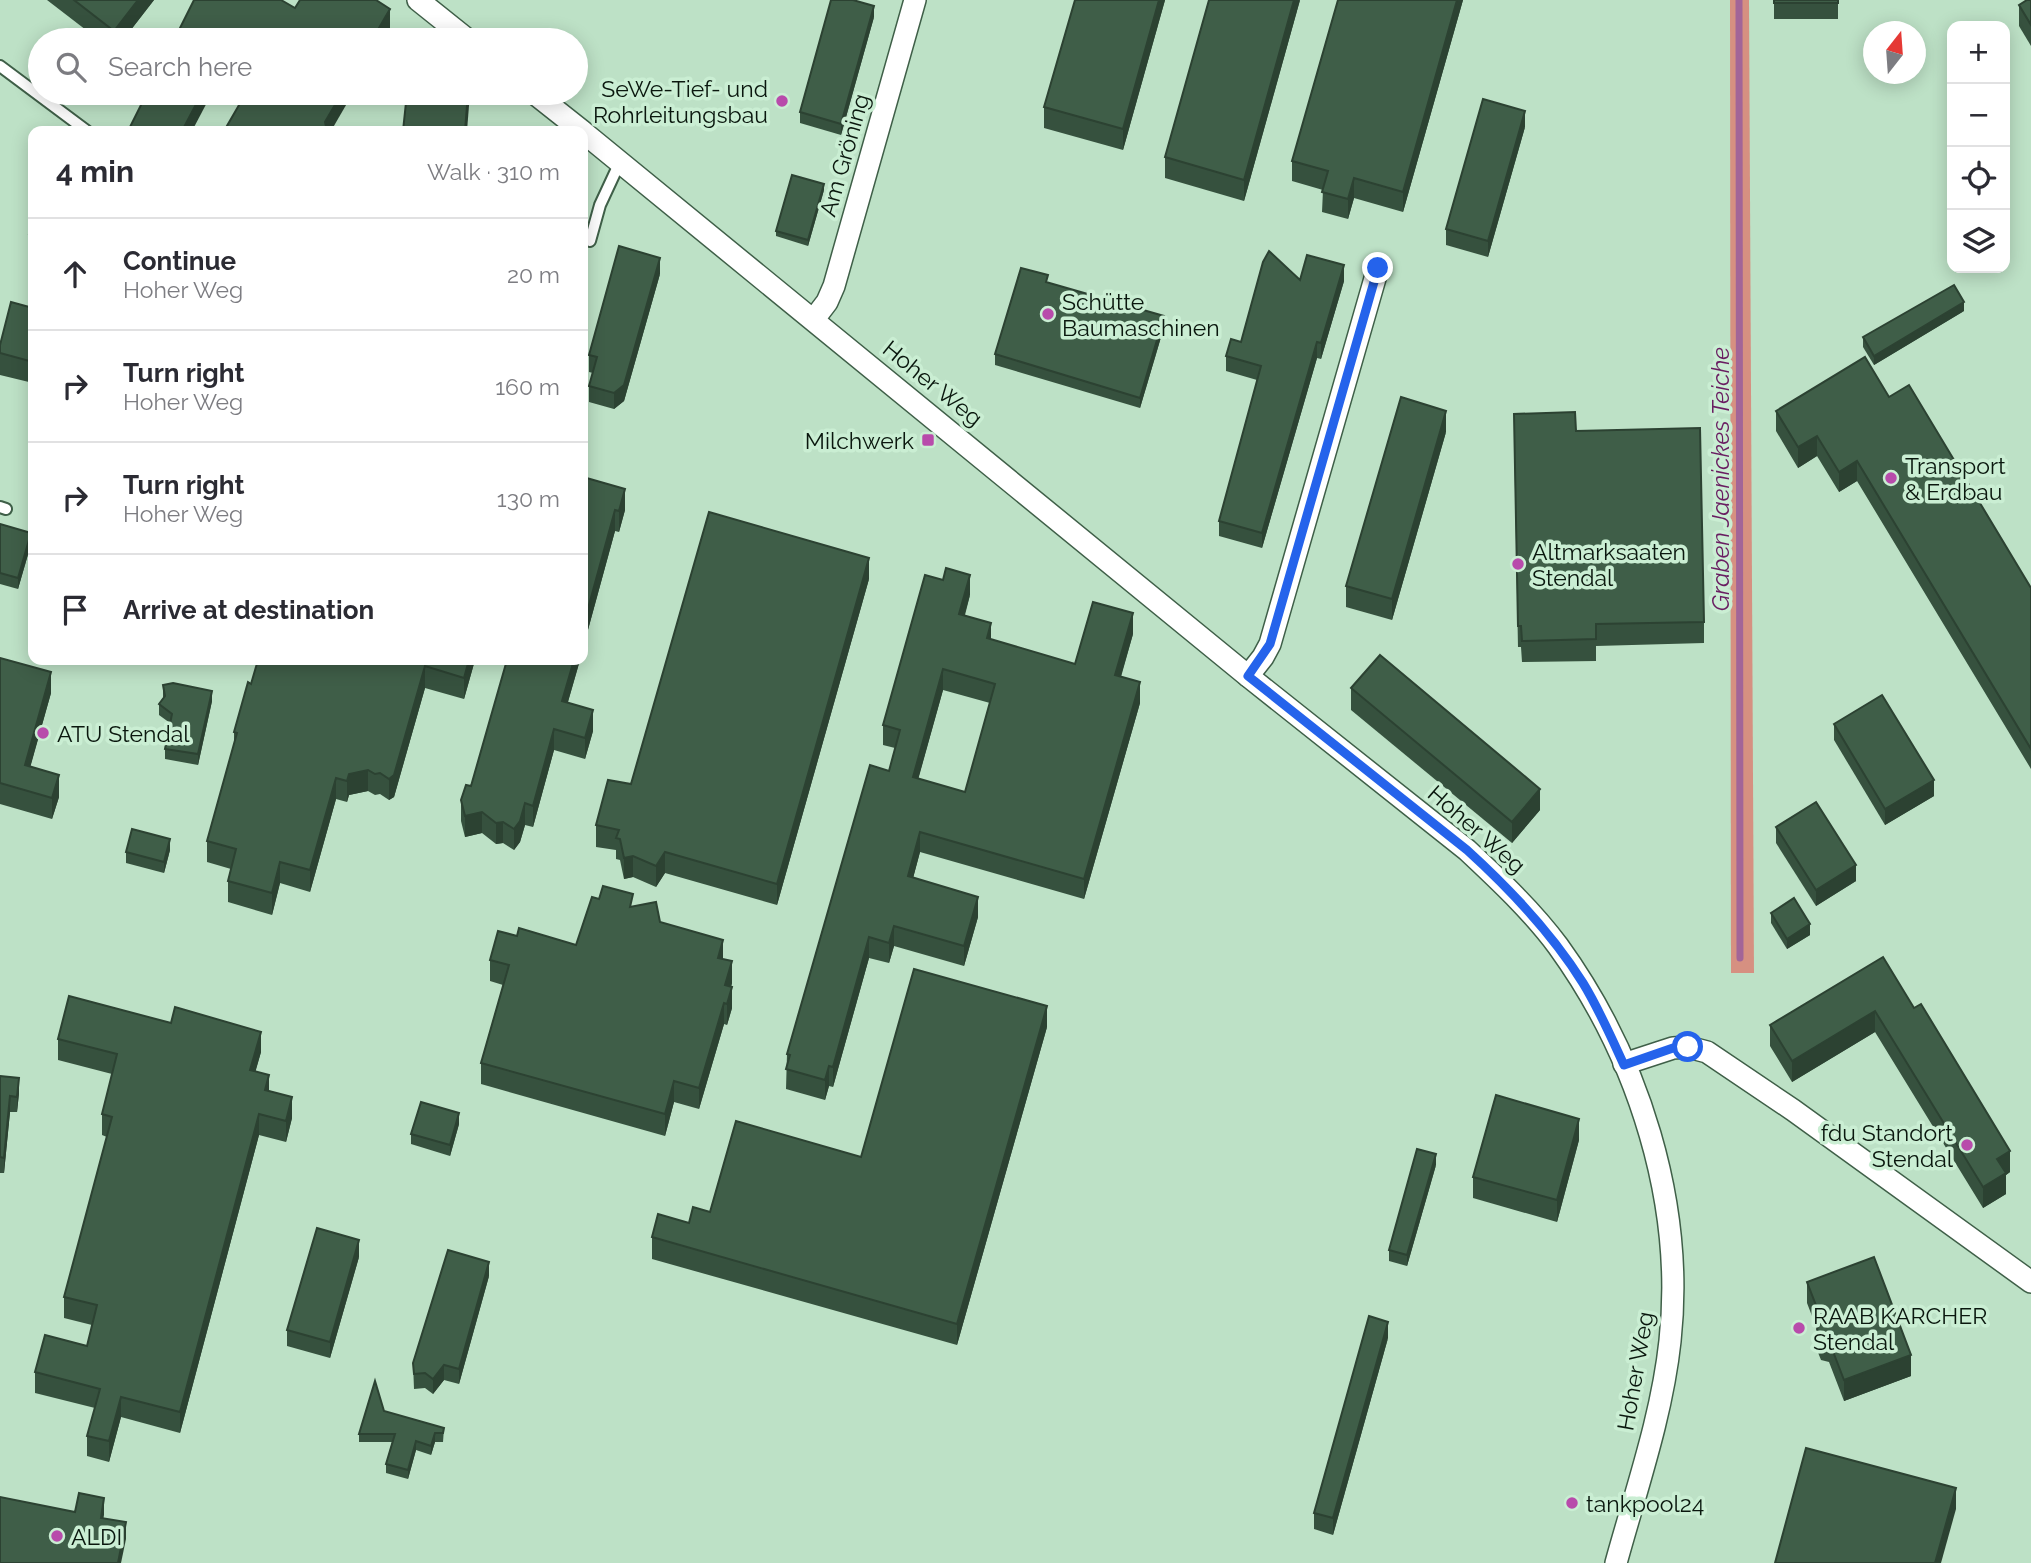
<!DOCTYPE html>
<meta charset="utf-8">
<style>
:root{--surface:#fff;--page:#f2f2f3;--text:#2b2b33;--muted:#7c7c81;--line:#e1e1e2}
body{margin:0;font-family:Raleway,sans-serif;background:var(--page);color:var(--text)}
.controls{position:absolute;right:21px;top:21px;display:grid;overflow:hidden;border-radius:14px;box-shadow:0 4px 18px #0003}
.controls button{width:63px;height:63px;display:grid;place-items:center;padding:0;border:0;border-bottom:2px solid var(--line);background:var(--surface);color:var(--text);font:35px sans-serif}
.compass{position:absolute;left:1863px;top:21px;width:63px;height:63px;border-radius:50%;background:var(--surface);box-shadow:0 4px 18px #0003;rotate:17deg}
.stop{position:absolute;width:21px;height:21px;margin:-16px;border:5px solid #2563eb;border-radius:50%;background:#fff}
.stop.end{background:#2563eb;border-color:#fff;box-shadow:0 2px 7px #0008}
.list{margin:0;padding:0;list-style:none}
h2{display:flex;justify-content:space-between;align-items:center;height:91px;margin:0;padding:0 28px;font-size:30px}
h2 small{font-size:23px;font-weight:400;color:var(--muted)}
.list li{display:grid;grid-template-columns:46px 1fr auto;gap:21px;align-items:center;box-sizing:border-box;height:112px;padding:0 28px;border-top:2px solid var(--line)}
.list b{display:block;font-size:26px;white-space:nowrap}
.list p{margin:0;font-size:23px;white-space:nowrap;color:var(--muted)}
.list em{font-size:23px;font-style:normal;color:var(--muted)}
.icon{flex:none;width:38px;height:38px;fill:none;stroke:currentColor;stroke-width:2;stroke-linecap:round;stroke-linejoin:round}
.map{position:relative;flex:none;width:2031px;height:1563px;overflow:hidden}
.search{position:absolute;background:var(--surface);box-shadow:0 4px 18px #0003;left:28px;top:28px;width:560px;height:77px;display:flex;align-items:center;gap:18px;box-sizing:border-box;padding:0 24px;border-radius:38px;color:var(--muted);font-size:26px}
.panel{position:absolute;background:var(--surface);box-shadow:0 4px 18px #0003;left:28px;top:126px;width:560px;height:539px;border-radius:14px}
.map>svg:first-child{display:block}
.green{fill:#d69081}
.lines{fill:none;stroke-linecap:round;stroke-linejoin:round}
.stream{stroke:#a26598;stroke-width:7}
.lane-casing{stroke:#3f5f48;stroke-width:14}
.street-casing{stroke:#3f5f48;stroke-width:24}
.lane{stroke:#fff;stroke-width:10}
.street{stroke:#fff;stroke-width:21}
.wall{fill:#36513e;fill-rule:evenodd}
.shaded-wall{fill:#2c4232}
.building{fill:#3f5e48;stroke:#2c4232;stroke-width:2;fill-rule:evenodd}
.route{stroke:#2563eb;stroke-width:9}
.poi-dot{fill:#b84bab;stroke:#caeed3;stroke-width:2.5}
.labels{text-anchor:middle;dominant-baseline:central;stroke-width:7;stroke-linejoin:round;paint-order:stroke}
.poi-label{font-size:23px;fill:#0a170e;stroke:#caeed3;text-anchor:start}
.street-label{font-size:23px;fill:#0a170e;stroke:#caeed3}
.water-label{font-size:24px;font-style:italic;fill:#691d61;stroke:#caeed3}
</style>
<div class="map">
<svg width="2031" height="1563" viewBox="0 0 2031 1563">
<rect width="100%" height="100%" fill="#bde1c6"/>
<polygon class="green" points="1730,0 1749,0 1754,973 1731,973"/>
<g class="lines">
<polyline class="stream" points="1739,0 1740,958"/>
<g class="lane-casing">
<g id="lane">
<polyline points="0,66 87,131"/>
<polyline points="590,241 600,205 620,162"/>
<polyline points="0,507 6,509"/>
</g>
</g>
<g class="street-casing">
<g id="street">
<polyline points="418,0 468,40"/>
<polyline points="534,93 582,131"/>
<path d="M583,132L1248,676L1467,850C1499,880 1532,911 1558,946C1639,1058 1685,1204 1670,1341C1662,1416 1636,1490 1616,1563"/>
<polyline points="814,319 827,302 834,286 915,0"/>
<polyline points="1248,676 1263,657 1270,644 1378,268"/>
<polyline points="1624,1064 1673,1048 1688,1047 1707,1052 1793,1110 2031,1282"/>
</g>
</g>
<use href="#lane" class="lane"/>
<use href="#street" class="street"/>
</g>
<g class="wall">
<polygon points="47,0 154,0 123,40 99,40"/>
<polygon points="1075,0 1165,0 1123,150 1044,128 1044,107"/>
<polygon points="1300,0 1244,201 1165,178 1165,157"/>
<polygon points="1338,0 1463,0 1403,212 1354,198 1348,219 1322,212 1323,190 1292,181 1292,161"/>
<rect x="1774" y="0" width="64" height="19"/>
<polygon points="2031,0 2031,46 2019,26 2019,5"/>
<polygon points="295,8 390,28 383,40 174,40"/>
<polygon points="874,17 841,135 800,123 800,112"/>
<polygon points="1525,127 1488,257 1446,245 1446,229"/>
<polygon points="824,190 808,246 776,236 776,231"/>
<polygon points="33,221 33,252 29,250 29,234"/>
<polygon points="660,274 624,401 614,409 589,402 589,386 593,373 589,372 589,355"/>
<polygon points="1300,280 1344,281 1321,359 1317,358 1262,548 1219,536 1219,521 1257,380 1226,371 1226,356"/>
<polygon points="1048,282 1164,327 1140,408 995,365 995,354"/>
<polygon points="33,308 33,383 0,375 0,345"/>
<polygon points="1964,311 1874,365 1863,347 1863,337"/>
<polygon points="1889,397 2031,588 2031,769 1857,481 1839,492 1817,456 1798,468 1776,431 1776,411"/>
<polygon points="1576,431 1704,622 1704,643 1596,646 1596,661 1522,662 1521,647 1518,647 1514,436"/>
<polygon points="1446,432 1392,620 1346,607 1346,586"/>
<polygon points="583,477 625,510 619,532 615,531 583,648"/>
<polygon points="0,524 31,544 18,589 0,584"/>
<polygon points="869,579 777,905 665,873 656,887 633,877 624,879 620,860 616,859 616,850 596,847 596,825 631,784"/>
<path d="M970,595L965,615L991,640L1075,664L1133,634L1121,677L1140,703L1084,899L920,852L913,878L978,917L964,966L894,946L889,963L869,958L833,1087L829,1086L825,1100L786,1089L787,1054L889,771L895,748L883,745V725ZM943,690L990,703L965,792L918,779Z"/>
<polygon points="0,658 51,693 30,767 59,797 52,819 0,804"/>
<polygon points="258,660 475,660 464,699 425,688 394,797 389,800 380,794 375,795 368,791 349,795 347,802 336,799 310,892 280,883 272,915 228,902 228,881 231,869 207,862 207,841 234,746 234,732 251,684"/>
<polygon points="507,660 580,660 568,702 593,731 585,759 554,750 533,827 525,825 520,842 514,850 503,843 496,844 482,833 465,837 461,821 461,800 471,786"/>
<polygon points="163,685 212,701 198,765 165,759 165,749 170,723 159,715 159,704 163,698"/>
<polygon points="1351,688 1540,810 1512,843 1351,710"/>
<polygon points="1834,724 1934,796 1885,825 1834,740"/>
<polygon points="1776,827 1856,881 1816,906 1776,843"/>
<polygon points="170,850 164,873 126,863 126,852"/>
<polygon points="633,906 723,959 732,983 731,987 732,1008 727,1025 724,1024 699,1109 674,1102 665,1136 481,1084 481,1063 503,985 490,981 490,960 517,936 576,945"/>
<polygon points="1771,913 1810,935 1787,949 1771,923"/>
<polygon points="1883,957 2010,1172 2006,1175 2006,1194 1983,1208 1875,1032 1792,1082 1770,1046 1770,1025"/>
<polygon points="1047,1027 957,1345 652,1259 652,1237 689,1223 710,1212 861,1157"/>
<polygon points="58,1039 261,1052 255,1072 269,1091 292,1118 286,1142 259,1135 180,1433 121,1417 109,1462 87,1456 87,1436 95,1408 35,1393 35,1372 87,1346 92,1325 64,1318 64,1297 107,1137 102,1135 102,1114 112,1074 58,1060"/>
<polygon points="0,1076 19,1093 17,1112 10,1112 4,1173 0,1173"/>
<polygon points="459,1124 450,1156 411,1144 411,1134"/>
<polygon points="1579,1140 1557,1222 1473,1198 1473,1177"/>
<polygon points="1436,1165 1407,1266 1389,1261 1389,1250"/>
<polygon points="359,1257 330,1358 287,1346 287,1330"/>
<polygon points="489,1276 459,1384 444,1380 433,1394 425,1388 414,1389 413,1363"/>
<polygon points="1807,1282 1911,1376 1844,1401 1829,1362 1821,1360 1817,1350 1817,1329 1807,1303"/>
<polygon points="1388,1338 1333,1535 1314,1529 1314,1513"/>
<polygon points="384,1411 444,1428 443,1442 435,1442 431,1455 416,1450 408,1479 386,1473 386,1464 392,1442 359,1442 359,1434"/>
</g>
<g class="shaded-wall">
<polygon points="138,0 154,0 123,40 114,40 114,31"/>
<polygon points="1159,0 1165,0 1123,150 1123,129"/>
<polygon points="1294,0 1300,0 1244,201 1244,180"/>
<polygon points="1457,0 1463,0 1403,212 1403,192"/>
<polygon points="874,6 874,17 841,135 841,124"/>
<polygon points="390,9 390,28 383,40 372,40"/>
<polygon points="202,93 212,93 192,131 182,131"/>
<polygon points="342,93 353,93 331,131 325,131 325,122"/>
<polygon points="468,93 470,93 467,131 465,131"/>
<polygon points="1525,111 1525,127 1488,257 1488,241"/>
<polygon points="1354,178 1354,198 1348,219 1348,199"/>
<polygon points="824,184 824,190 808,246 808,240"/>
<polygon points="660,258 660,274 624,401 614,409 614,393"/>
<polygon points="1344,265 1344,281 1321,359 1321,343"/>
<polygon points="1964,302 1964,311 1874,365 1874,356"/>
<polygon points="1164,316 1164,327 1140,408 1140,398"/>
<polygon points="1317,342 1317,358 1262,548 1262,533"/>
<polygon points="1446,411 1446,432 1392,620 1392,599"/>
<polygon points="1817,436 1817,456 1798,468 1798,447"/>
<polygon points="1857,461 1857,481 1839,492 1839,472"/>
<polygon points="625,489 625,510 619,532 619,511"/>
<polygon points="615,510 615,531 583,648 583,627"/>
<polygon points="31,533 31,544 18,589 18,578"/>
<polygon points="869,558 869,579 777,905 777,884"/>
<polygon points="970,575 970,595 959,634 959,614"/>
<polygon points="1133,613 1133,634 1115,696 1115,675"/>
<polygon points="991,623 991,643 987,638"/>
<polygon points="469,660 475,660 464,699 464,678"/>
<polygon points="574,660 580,660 562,722 562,701"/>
<polygon points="425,666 425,688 394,797 389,800 389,779"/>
<polygon points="943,669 943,690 913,798 913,777"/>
<polygon points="51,672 51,693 25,786 25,765"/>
<polygon points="1140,682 1140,703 1084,899 1084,879"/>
<polygon points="212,691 212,701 198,765 198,754"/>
<polygon points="593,710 593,731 585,759 585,738"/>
<polygon points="554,729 554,750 533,827 533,806"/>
<polygon points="368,770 368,791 349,795 347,802 347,781 349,774"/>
<polygon points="59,775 59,797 52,819 52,798"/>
<polygon points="336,778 336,799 310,892 310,870"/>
<polygon points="1934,780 1934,796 1885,825 1885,809"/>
<polygon points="1540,789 1540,810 1512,843 1512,822"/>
<polygon points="525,803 525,825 520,842 514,850 514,829"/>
<polygon points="482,812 482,833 465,837 465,816"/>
<polygon points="503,822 503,843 496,844 496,823"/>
<polygon points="920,832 920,852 908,897 908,876"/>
<polygon points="170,839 170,850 164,873 164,862"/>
<polygon points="665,852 665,873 656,887 656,866"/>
<polygon points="633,856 633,877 624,879 624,858"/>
<polygon points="280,862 280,883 272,915 272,893"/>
<polygon points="1856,865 1856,881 1816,906 1816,890"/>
<polygon points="978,897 978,917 964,966 964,946"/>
<polygon points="1810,924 1810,935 1787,949 1787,939"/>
<polygon points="894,926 894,946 889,963 889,943"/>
<polygon points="869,937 869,958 833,1087 833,1067"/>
<polygon points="723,940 723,961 718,958"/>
<polygon points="732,961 732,983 726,1003 725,985"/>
<polygon points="732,987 732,1008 727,1025 727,1004"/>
<polygon points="724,1003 724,1024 699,1109 699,1088"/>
<polygon points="1047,1006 1047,1027 957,1345 957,1324"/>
<polygon points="1875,1011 1875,1032 1792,1082 1792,1061"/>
<polygon points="261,1032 261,1052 250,1091 250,1070"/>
<polygon points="829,1066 829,1086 825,1100 825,1080"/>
<polygon points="269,1075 269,1096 265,1090"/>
<polygon points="19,1078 19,1093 17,1112 17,1097"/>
<polygon points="674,1081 674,1102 665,1136 665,1114"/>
<polygon points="10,1096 10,1112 4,1173 4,1158"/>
<polygon points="292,1097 292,1118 286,1142 286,1121"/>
<polygon points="459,1113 459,1124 450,1156 450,1145"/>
<polygon points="259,1114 259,1135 180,1433 180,1412"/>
<polygon points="1579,1119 1579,1140 1557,1222 1557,1200"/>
<polygon points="2010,1151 2010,1172 2006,1175 2006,1194 1983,1208 1983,1187 1997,1159"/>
<polygon points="1436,1154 1436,1165 1407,1266 1407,1255"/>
<polygon points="359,1240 359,1257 330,1358 330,1342"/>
<polygon points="489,1262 489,1276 459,1384 459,1369"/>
<polygon points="1388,1322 1388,1338 1333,1535 1333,1518"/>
<polygon points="1911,1355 1911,1376 1844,1401 1844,1380"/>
<polygon points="444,1365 444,1380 433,1394 433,1379"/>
<polygon points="121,1397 121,1417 109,1462 109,1441"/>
<polygon points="435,1433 435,1442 431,1455 431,1446"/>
<polygon points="416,1441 416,1450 408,1479 408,1470"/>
<polygon points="1956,1488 1956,1509 1941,1563 1935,1563"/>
<polygon points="104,1498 104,1515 101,1534 101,1518"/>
<polygon points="126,1522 126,1539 121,1563 118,1563"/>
</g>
<g class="building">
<polygon points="74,0 138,0 114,31"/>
<polygon points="194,0 281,0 295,8 300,0 376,0 390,9 372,40 249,40 233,31 229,40 174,40"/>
<polygon points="831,0 853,0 874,6 841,124 800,112"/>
<polygon points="1075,0 1159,0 1123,129 1044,107"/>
<polygon points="1209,0 1294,0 1244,180 1165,157"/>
<polygon points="1338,0 1457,0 1403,192 1354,178 1348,199 1322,192 1328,171 1292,161"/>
<rect x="1774" y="0" width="64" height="3"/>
<polygon points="2027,0 2031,0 2031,25 2019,5"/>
<polygon points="147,93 202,93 182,131 128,131"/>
<polygon points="246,93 342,93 325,122 327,131 224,131"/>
<polygon points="407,93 468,93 465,131 403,131"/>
<polygon points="1483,99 1525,111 1488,241 1446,229"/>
<polygon points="792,175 824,184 808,240 776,231"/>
<polygon points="33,221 33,236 29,234"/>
<polygon points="619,246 660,258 624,385 614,393 589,386 597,357 589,355"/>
<polygon points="1269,251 1300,280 1307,255 1344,265 1321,343 1317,342 1262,533 1219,521 1261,366 1226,356 1231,339 1241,342 1263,262"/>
<polygon points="1021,268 1048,275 1046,282 1164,316 1140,398 995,354"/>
<polygon points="1954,285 1964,302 1874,356 1863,337"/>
<polygon points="11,302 33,308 33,362 0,353 0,345"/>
<polygon points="1865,357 1889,397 1909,385 2031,588 2031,749 1857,461 1839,472 1817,436 1798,447 1776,411"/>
<polygon points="1401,397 1446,411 1392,599 1346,586"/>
<polygon points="1575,412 1576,431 1700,428 1704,622 1596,624 1596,639 1522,641 1521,626 1518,626 1514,414"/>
<polygon points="583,477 625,489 619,511 615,510 583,627"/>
<polygon points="709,512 869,558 777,884 665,852 656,866 633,856 624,858 620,839 616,838 619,830 596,825 608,780 631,784"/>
<polygon points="0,524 31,533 18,578 0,573"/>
<path d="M946,568L970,575L959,614L991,623L987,638L1075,664L1093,602L1133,613L1115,675L1140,682L1084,879L920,832L908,876L978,897L964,946L894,926L889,943L869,937L833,1067L829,1066L825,1080L786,1069L790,1055L787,1054L870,765L889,771L900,730L883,725L925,575L943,580ZM943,669L995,684L965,792L913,777Z"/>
<polygon points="1380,655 1540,789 1512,822 1351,688"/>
<polygon points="0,658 51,672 25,765 59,775 52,798 0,783"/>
<polygon points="258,660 469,660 464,678 425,666 394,775 389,779 380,773 375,774 368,770 349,774 347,781 336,778 310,870 280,862 272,893 228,881 236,849 207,841 237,733 234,732 248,682 251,684"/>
<polygon points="507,660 574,660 562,701 593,710 585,738 554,729 533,806 525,803 520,821 514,829 503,822 496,823 482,812 465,816 461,800 466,785 471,786"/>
<polygon points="173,683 212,691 198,754 165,749 172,714 159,704 165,696 163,685"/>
<polygon points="1882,695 1934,780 1885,809 1834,724"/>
<polygon points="1816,802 1856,865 1816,890 1776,827"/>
<polygon points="132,829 170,839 164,862 126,852"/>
<polygon points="603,886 633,894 630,907 656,902 660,922 723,940 718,958 732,961 725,985 732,987 727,1004 724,1003 699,1088 674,1081 665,1114 481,1063 509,965 490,960 498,931 517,936 519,928 576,945 592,897 599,899"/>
<polygon points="1794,898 1810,924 1787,939 1771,913"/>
<polygon points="1883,957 1914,1008 1921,1004 2010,1151 1997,1159 2006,1173 1983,1187 1875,1011 1792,1061 1770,1025"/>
<polygon points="914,969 1047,1006 957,1324 652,1237 658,1214 689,1223 693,1207 710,1212 736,1121 861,1157"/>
<polygon points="69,996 171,1023 175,1007 261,1032 250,1070 269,1075 265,1090 292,1097 286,1121 259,1114 180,1412 121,1397 109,1441 87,1436 100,1389 35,1372 45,1335 87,1346 97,1305 64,1297 112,1117 102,1114 117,1054 58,1039"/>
<polygon points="0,1076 19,1078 17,1097 10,1096 4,1158 0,1157"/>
<polygon points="1496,1095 1579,1119 1557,1200 1473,1177"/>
<polygon points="421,1102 459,1113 450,1145 411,1134"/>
<polygon points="1417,1149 1436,1154 1407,1255 1389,1250"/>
<polygon points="317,1228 359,1240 330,1342 287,1330"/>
<polygon points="448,1250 489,1262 459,1369 444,1365 433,1379 425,1373 414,1374 413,1363"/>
<polygon points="1874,1257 1911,1355 1844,1380 1829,1341 1821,1339 1817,1329 1822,1321 1807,1282"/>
<polygon points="1369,1316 1388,1322 1333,1518 1314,1513"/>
<polygon points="375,1381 384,1411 444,1428 443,1433 435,1433 431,1446 416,1441 408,1470 386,1464 395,1434 359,1434"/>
<polygon points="1806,1448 1956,1488 1935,1563 1775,1563"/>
<polygon points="79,1493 104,1498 101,1518 126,1522 118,1563 0,1563 0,1497 75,1512"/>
</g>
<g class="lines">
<path class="route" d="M1378,268L1270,644L1248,676L1467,850C1511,890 1551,932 1583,983C1599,1009 1611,1037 1624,1065L1673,1048L1688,1047"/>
</g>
<g class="poi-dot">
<circle cx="782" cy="101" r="7"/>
<circle cx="1048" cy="314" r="7"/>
<rect x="921" y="433" width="14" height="14" rx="3.5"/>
<circle cx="1891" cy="478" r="7"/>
<circle cx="1518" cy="564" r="7"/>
<circle cx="43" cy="733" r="7"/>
<circle cx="1967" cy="1145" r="7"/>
<circle cx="1799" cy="1328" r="7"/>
<circle cx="1572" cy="1503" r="7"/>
<circle cx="57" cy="1536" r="7"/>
</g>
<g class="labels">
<g class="poi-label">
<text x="768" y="88" text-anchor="end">SeWe-Tief- und<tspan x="768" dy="26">Rohrleitungsbau</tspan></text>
<text x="1062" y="301">Schütte<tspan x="1062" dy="26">Baumaschinen</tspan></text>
<text x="914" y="440" text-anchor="end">Milchwerk</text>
<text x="1905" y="465">Transport<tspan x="1905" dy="26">&amp; Erdbau</tspan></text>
<text x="1532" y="551">Altmarksaaten<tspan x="1532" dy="26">Stendal</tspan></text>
<text x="57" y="733">ATU Stendal</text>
<text x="1953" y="1132" text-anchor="end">fdu Standort<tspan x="1953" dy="26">Stendal</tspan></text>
<text x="1813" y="1315">RAAB KARCHER<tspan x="1813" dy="26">Stendal</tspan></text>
<text x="1586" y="1503">tankpool24</text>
<text x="71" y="1536">ALDI</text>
</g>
<g class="street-label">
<text transform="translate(844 155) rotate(-74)">Am Gröning</text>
<text transform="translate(933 383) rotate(39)">Hoher Weg</text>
<text transform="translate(1477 829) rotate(41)">Hoher Weg</text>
<text transform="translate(1635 1371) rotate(-80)">Hoher Weg</text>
</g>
<g class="water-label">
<text transform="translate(1720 479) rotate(-90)">Graben Jaenickes Teiche</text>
</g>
</g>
</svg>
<div class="controls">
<button>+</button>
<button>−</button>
<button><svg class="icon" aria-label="locate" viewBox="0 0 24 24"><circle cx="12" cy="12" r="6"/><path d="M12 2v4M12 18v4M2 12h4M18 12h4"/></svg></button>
<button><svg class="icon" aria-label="layers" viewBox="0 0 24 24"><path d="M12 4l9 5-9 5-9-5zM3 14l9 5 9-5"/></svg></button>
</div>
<svg class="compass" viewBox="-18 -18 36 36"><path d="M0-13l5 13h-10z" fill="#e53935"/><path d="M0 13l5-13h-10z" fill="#7c7c81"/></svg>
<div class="stop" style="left:1688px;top:1047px"></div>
<div class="stop end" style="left:1378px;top:268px"></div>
<div class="search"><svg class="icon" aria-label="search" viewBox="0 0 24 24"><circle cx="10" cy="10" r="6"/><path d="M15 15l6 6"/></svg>Search here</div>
<section class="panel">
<h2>4 min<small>Walk · 310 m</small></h2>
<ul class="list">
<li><svg class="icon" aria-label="ahead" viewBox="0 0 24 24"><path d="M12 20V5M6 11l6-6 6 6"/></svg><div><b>Continue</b><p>Hoher Weg</p></div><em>20 m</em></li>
<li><svg class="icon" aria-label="right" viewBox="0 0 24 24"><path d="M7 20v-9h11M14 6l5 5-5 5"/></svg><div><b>Turn right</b><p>Hoher Weg</p></div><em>160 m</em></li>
<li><svg class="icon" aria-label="right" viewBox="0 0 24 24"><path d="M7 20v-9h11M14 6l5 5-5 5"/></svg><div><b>Turn right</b><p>Hoher Weg</p></div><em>130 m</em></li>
<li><svg class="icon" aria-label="arrive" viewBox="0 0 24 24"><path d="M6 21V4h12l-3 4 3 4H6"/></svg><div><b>Arrive at destination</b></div></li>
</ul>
</section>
</div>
